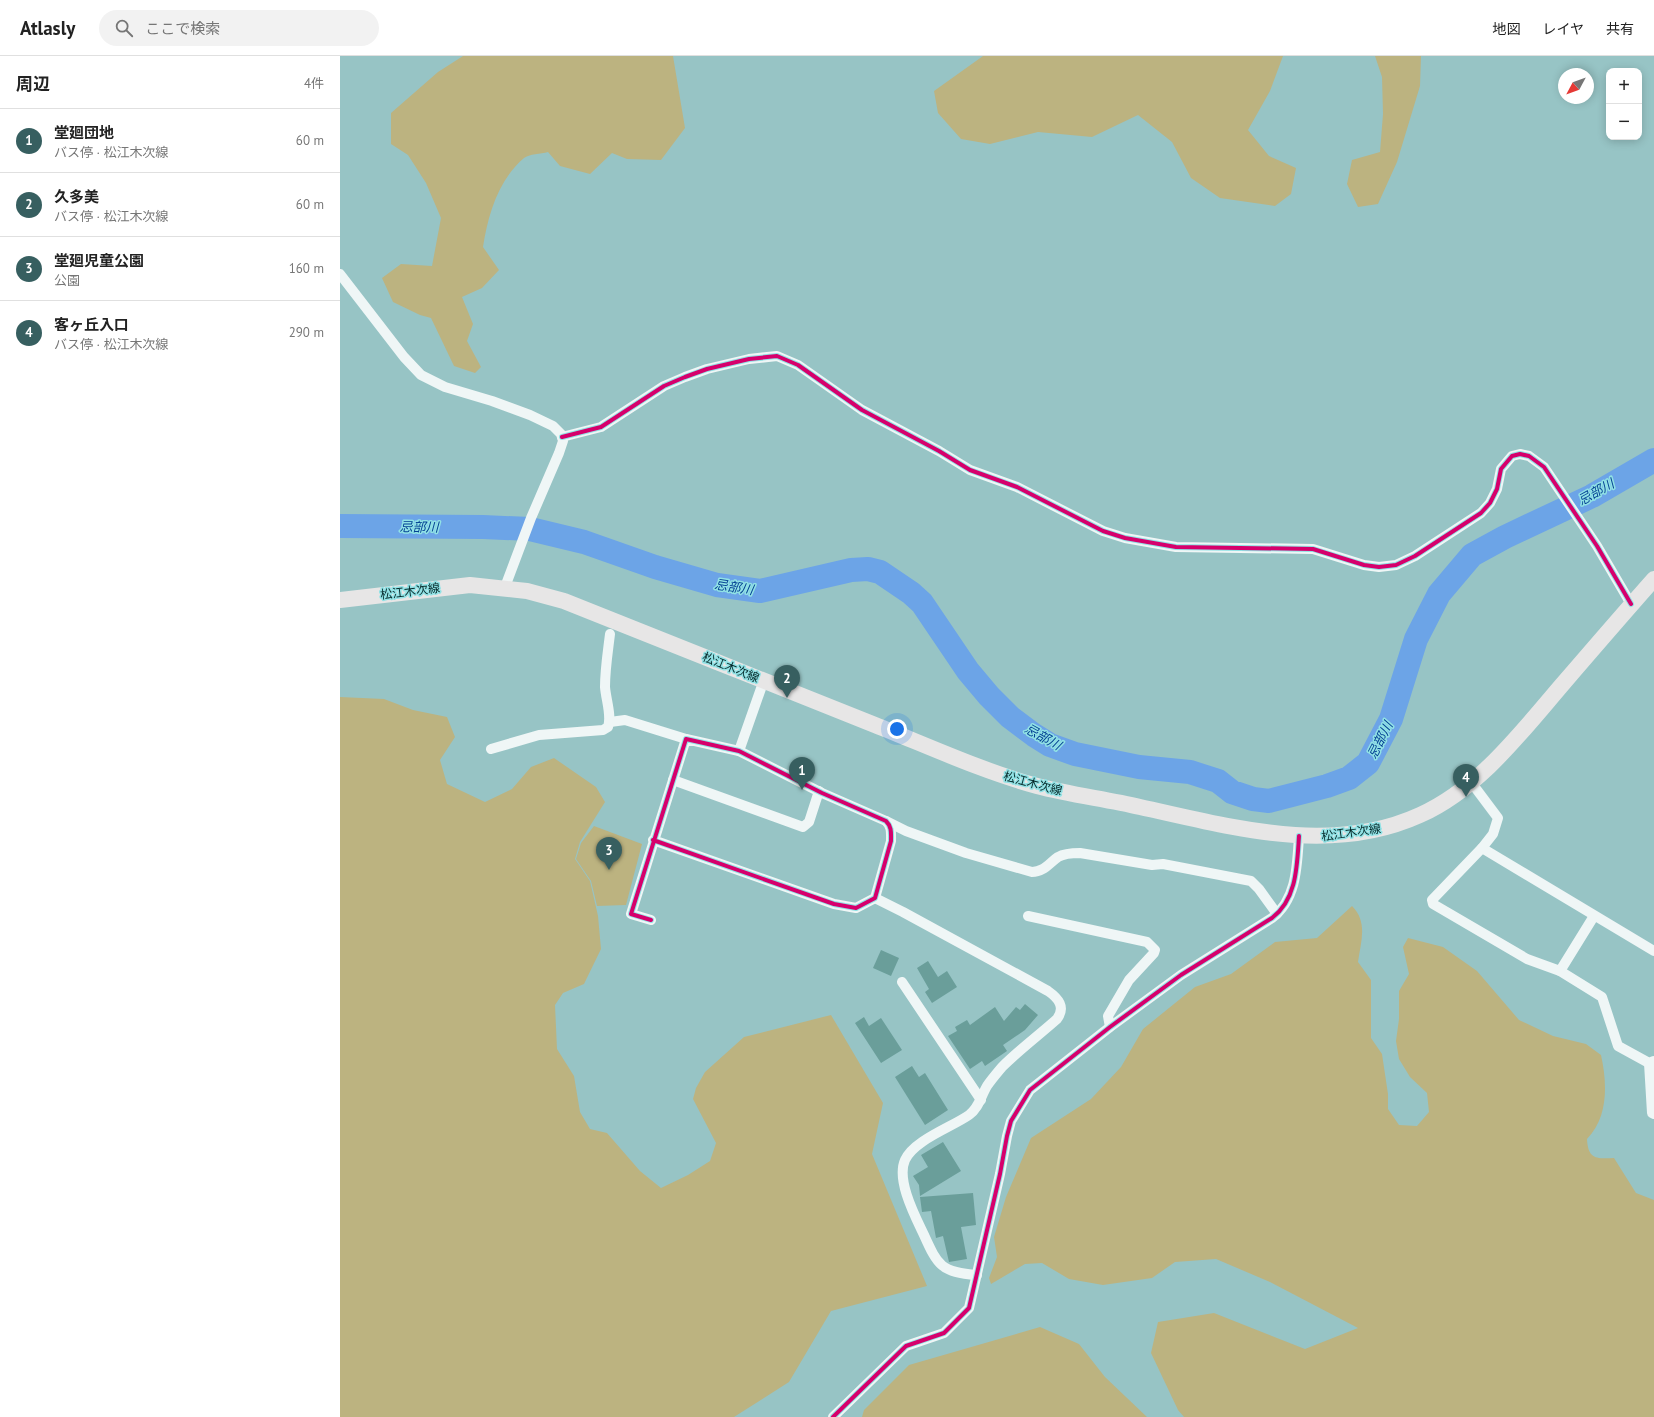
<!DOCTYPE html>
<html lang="ja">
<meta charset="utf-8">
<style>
:root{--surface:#fff;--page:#f2f2f2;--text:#222;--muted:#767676;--line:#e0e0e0;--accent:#375f60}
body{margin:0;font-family:"PT Sans","Noto Sans JP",sans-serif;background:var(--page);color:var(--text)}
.controls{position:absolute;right:12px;top:12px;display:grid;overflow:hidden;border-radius:8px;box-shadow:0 2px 10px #0003}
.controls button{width:36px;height:36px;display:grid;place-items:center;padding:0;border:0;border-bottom:1px solid var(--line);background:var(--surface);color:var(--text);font:20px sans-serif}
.compass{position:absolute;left:1218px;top:12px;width:36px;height:36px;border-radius:50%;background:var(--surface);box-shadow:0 2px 10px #0003;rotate:229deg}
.you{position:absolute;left:557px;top:673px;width:14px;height:14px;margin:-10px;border:3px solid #fff;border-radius:50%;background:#1a73e8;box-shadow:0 0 0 6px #1a73e833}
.badge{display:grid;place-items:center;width:26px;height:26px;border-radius:50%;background:var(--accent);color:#fff;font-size:13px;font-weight:700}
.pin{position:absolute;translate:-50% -33px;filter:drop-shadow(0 1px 2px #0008)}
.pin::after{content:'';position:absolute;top:21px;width:14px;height:12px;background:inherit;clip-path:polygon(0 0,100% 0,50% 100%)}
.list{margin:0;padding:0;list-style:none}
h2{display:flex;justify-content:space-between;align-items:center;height:52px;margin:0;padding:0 16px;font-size:17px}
h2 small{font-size:13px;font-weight:400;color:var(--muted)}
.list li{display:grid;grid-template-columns:26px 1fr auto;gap:12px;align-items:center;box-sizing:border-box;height:64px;padding:0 16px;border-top:1px solid var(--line)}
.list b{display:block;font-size:15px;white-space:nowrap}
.list p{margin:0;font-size:13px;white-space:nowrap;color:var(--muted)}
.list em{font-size:13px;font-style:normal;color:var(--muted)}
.icon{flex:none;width:22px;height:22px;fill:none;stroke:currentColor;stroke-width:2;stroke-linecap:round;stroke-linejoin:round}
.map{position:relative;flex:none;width:1314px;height:1361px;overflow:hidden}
header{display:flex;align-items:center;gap:24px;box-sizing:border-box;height:56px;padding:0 20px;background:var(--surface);border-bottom:1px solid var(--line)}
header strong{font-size:19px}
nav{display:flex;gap:22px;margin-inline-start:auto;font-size:14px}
.search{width:280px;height:36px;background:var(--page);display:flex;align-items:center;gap:10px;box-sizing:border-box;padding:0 14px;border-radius:22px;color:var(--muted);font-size:15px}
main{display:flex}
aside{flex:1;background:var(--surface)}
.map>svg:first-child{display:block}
.green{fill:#bcb380}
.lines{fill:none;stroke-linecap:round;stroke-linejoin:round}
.river{stroke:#6ca4e7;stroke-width:24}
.building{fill:#6a9e9a}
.minor{stroke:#eff6f6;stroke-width:10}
.primary{stroke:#e7e6e6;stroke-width:16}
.cycleway-casing{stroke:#91e2e5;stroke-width:6}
.cycleway{stroke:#d6006c;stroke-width:4}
.labels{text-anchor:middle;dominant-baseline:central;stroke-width:3;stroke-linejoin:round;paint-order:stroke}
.street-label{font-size:12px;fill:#042829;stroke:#91e2e5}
.water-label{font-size:13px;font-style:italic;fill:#044194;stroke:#91e2e5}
</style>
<header>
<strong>Atlasly</strong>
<div class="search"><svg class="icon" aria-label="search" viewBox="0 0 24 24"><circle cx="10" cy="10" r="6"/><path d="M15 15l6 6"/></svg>ここで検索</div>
<nav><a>地図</a><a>レイヤ</a><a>共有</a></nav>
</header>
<main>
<aside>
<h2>周辺<small>4件</small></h2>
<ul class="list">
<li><span class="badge">1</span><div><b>堂廻団地</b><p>バス停 · 松江木次線</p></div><em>60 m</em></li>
<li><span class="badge">2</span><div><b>久多美</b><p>バス停 · 松江木次線</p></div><em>60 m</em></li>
<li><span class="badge">3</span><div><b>堂廻児童公園</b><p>公園</p></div><em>160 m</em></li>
<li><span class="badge">4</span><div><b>客ヶ丘入口</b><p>バス停 · 松江木次線</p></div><em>290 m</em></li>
</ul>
</aside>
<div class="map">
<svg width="1314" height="1361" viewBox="0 0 1314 1361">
<rect width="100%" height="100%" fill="#97c4c5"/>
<g class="green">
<path d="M123,0H333L345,72L321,104L287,103L272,97L250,118L220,110L208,96C201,98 189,98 184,102C158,124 148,159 143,191L159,214L142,232L122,241L133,268L127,285L141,311L135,317L114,310L91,262L80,259L53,246L42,222L61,208L92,210L101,162L86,127L68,99L51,88V57L98,16Z"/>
<polygon points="643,0 943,0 930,35 908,74 929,100 956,112 951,138 935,150 880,142 851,122 832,86 798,59 752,81 698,76 650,88 621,83 598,57 594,35"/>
<polygon points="1035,0 1081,0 1080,30 1057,106 1038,148 1018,151 1007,128 1012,104 1040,96 1043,58 1042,21"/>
<polygon points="0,641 44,643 73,654 107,661 115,681 100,704 107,728 145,746 172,733 191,711 214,702 256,731 265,746 240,786 235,803 250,825 258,860 261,893 244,928 223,937 215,949 217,993 234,1020 240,1056 250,1073 267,1077 300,1115 321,1132 348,1119 370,1105 376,1087 353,1043 356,1032 365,1016 404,981 491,959 543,1047 532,1098 587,1230 491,1255 449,1326 394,1361 0,1361"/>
<polygon points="254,770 302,788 286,849 257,850 251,825 236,803 241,787"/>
<path d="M1012,850C1028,866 1021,885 1018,906L1031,924V982L1042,998L1048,1038V1053L1059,1069L1077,1070L1089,1056L1087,1037L1070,1021L1059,1003L1056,985L1059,963V935L1069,918L1063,891L1068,882L1103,891L1137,915L1179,964L1213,980L1246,988L1261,999C1267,1026 1269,1061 1247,1083C1248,1103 1256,1103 1274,1102L1296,1137L1314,1144V1361H844L838,1354L811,1297L818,1266L874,1257L965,1293L1018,1272L930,1226L876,1203L835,1206L812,1222L763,1229L729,1223L702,1207L685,1208L651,1228L649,1222L657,1201L654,1181L666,1141L691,1082L751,1043L781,1011L803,973L855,931L891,918L935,886L977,882Z"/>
<polygon points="700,1271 739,1288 765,1321 807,1361 522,1361 524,1354 569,1309"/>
</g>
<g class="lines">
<polyline class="river" points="0,470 143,471 190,473 244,486 315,511 377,529 420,535 511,514 528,513 540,516 571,537 582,547 628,615 649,640 670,661 694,679 710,689 735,698 799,711 850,716 878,725 892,736 913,743 929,745 987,730 1009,722 1028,707 1051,663 1076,583 1099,538 1132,499 1165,481 1252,440 1314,404"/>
</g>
<g class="building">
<polygon points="541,894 559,902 551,920 533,912"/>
<polygon points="588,905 598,921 607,915 617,931 592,947 585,936 589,933 577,912"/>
<polygon points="685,948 698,959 685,974 663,989 667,995 645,1010 642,1005 630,1013 608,980 617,975 615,971 627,964 630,969 655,951 664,965 676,951 680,954"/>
<polygon points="524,961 529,970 541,962 562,994 541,1007 515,967"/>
<polygon points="572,1010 579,1021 585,1017 608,1054 585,1069 555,1021"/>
<polygon points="603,1086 621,1115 580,1140 579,1129 573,1120 588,1111 581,1099"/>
<polygon points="633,1137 636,1169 621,1171 627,1203 609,1206 603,1180 596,1182 591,1155 582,1156 580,1141"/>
</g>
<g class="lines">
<g class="minor">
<polyline points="0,218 64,301 81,319 105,331 152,345 190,359 213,370 221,378 223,385 219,397 191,462 165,531"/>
<polyline points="222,381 261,371 324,330 345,321 367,313 409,303 437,300 458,309 522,354 599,395 630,414 677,431 763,475 785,482 836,491 973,493 1024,509 1039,511 1056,509 1075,500 1141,457 1150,447 1157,433 1161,413 1172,400 1180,398 1189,400 1204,411 1257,490 1291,548"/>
<polyline points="270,666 285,664 346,683"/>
<path d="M151,693L199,679L263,674L268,671C272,660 266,644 265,631C265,613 268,595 270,578"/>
<polyline points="399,695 424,624"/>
<polyline points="333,724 463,771 469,766 479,735"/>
<polyline points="1131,726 1158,762 1153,778 1142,792 1092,844 1093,848 1187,903 1220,915 1262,941 1278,990 1309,1007 1314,1005"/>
<path d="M546,765L566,775L626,797L692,816C704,816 709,807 718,801C725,797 733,797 740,797L812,809L823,808L911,825L919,833L937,858"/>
<polyline points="1142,792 1314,895"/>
<path d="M535,842L563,856L708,935C718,942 726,951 717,963C699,979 679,994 662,1011C657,1017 651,1024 647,1030C641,1040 639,1052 629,1059C612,1071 574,1084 565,1104C556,1124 575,1160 584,1179C598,1210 601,1216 637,1219"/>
<polyline points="688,860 807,886 815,894 814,897 789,924 768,960 770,971"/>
<path d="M311,864L291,858L346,683L399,695L482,737L546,765C552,771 551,777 551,785L535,842L516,852L494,848L313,784"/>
<polyline points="1220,915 1254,860"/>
<polyline points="562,926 641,1044"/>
<polyline points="1314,1008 1309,1007 1312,1057 1314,1058"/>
<path d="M493,1361L566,1290L604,1277L629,1252L660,1118L667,1080L671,1065L690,1034L770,971L841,919L932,862C957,843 957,810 959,780"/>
</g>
<path class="primary" d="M0,544L130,529L187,535L224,545C328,586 431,628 535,669C588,690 642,715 697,730C731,739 766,743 800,751C892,771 990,800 1080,759C1138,733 1180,678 1221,630C1252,594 1283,558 1314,523"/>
<g class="cycleway-casing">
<g id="cycleway">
<polyline points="222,381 261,371 324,330 345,321 367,313 409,303 437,300 458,309 522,354 599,395 630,414 677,431 763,475 785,482 836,491 973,493 1024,509 1039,511 1056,509 1075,500 1141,457 1150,447 1157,433 1161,413 1172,400 1180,398 1189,400 1204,411 1257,490 1291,548"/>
<path d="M311,864L291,858L346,683L399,695L482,737L546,765C552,771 551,777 551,785L535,842L516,852L494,848L313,784"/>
<path d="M493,1361L566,1290L604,1277L629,1252L660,1118L667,1080L671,1065L690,1034L770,971L841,919L932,862C957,843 957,810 959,780"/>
</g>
</g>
<use href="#cycleway" class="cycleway"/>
</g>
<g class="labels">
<g class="street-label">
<text transform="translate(70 535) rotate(-7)">松江木次線</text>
<text transform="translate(391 611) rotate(22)">松江木次線</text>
<text transform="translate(693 727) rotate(15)">松江木次線</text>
<text transform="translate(1011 776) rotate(-8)">松江木次線</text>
</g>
<g class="water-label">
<text transform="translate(1256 436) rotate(-29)">忌部川</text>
<text transform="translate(79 471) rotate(1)">忌部川</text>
<text transform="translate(394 531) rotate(9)">忌部川</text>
<text transform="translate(703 681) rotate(29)">忌部川</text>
<text transform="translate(1040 684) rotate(-63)">忌部川</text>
</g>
</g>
</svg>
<div class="controls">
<button>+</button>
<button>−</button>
</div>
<svg class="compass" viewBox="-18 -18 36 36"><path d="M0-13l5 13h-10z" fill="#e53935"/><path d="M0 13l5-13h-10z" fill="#767676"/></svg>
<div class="you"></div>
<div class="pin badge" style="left:462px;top:734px">1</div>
<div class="pin badge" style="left:447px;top:642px">2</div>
<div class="pin badge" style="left:269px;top:814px">3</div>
<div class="pin badge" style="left:1126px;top:741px">4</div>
</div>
</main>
